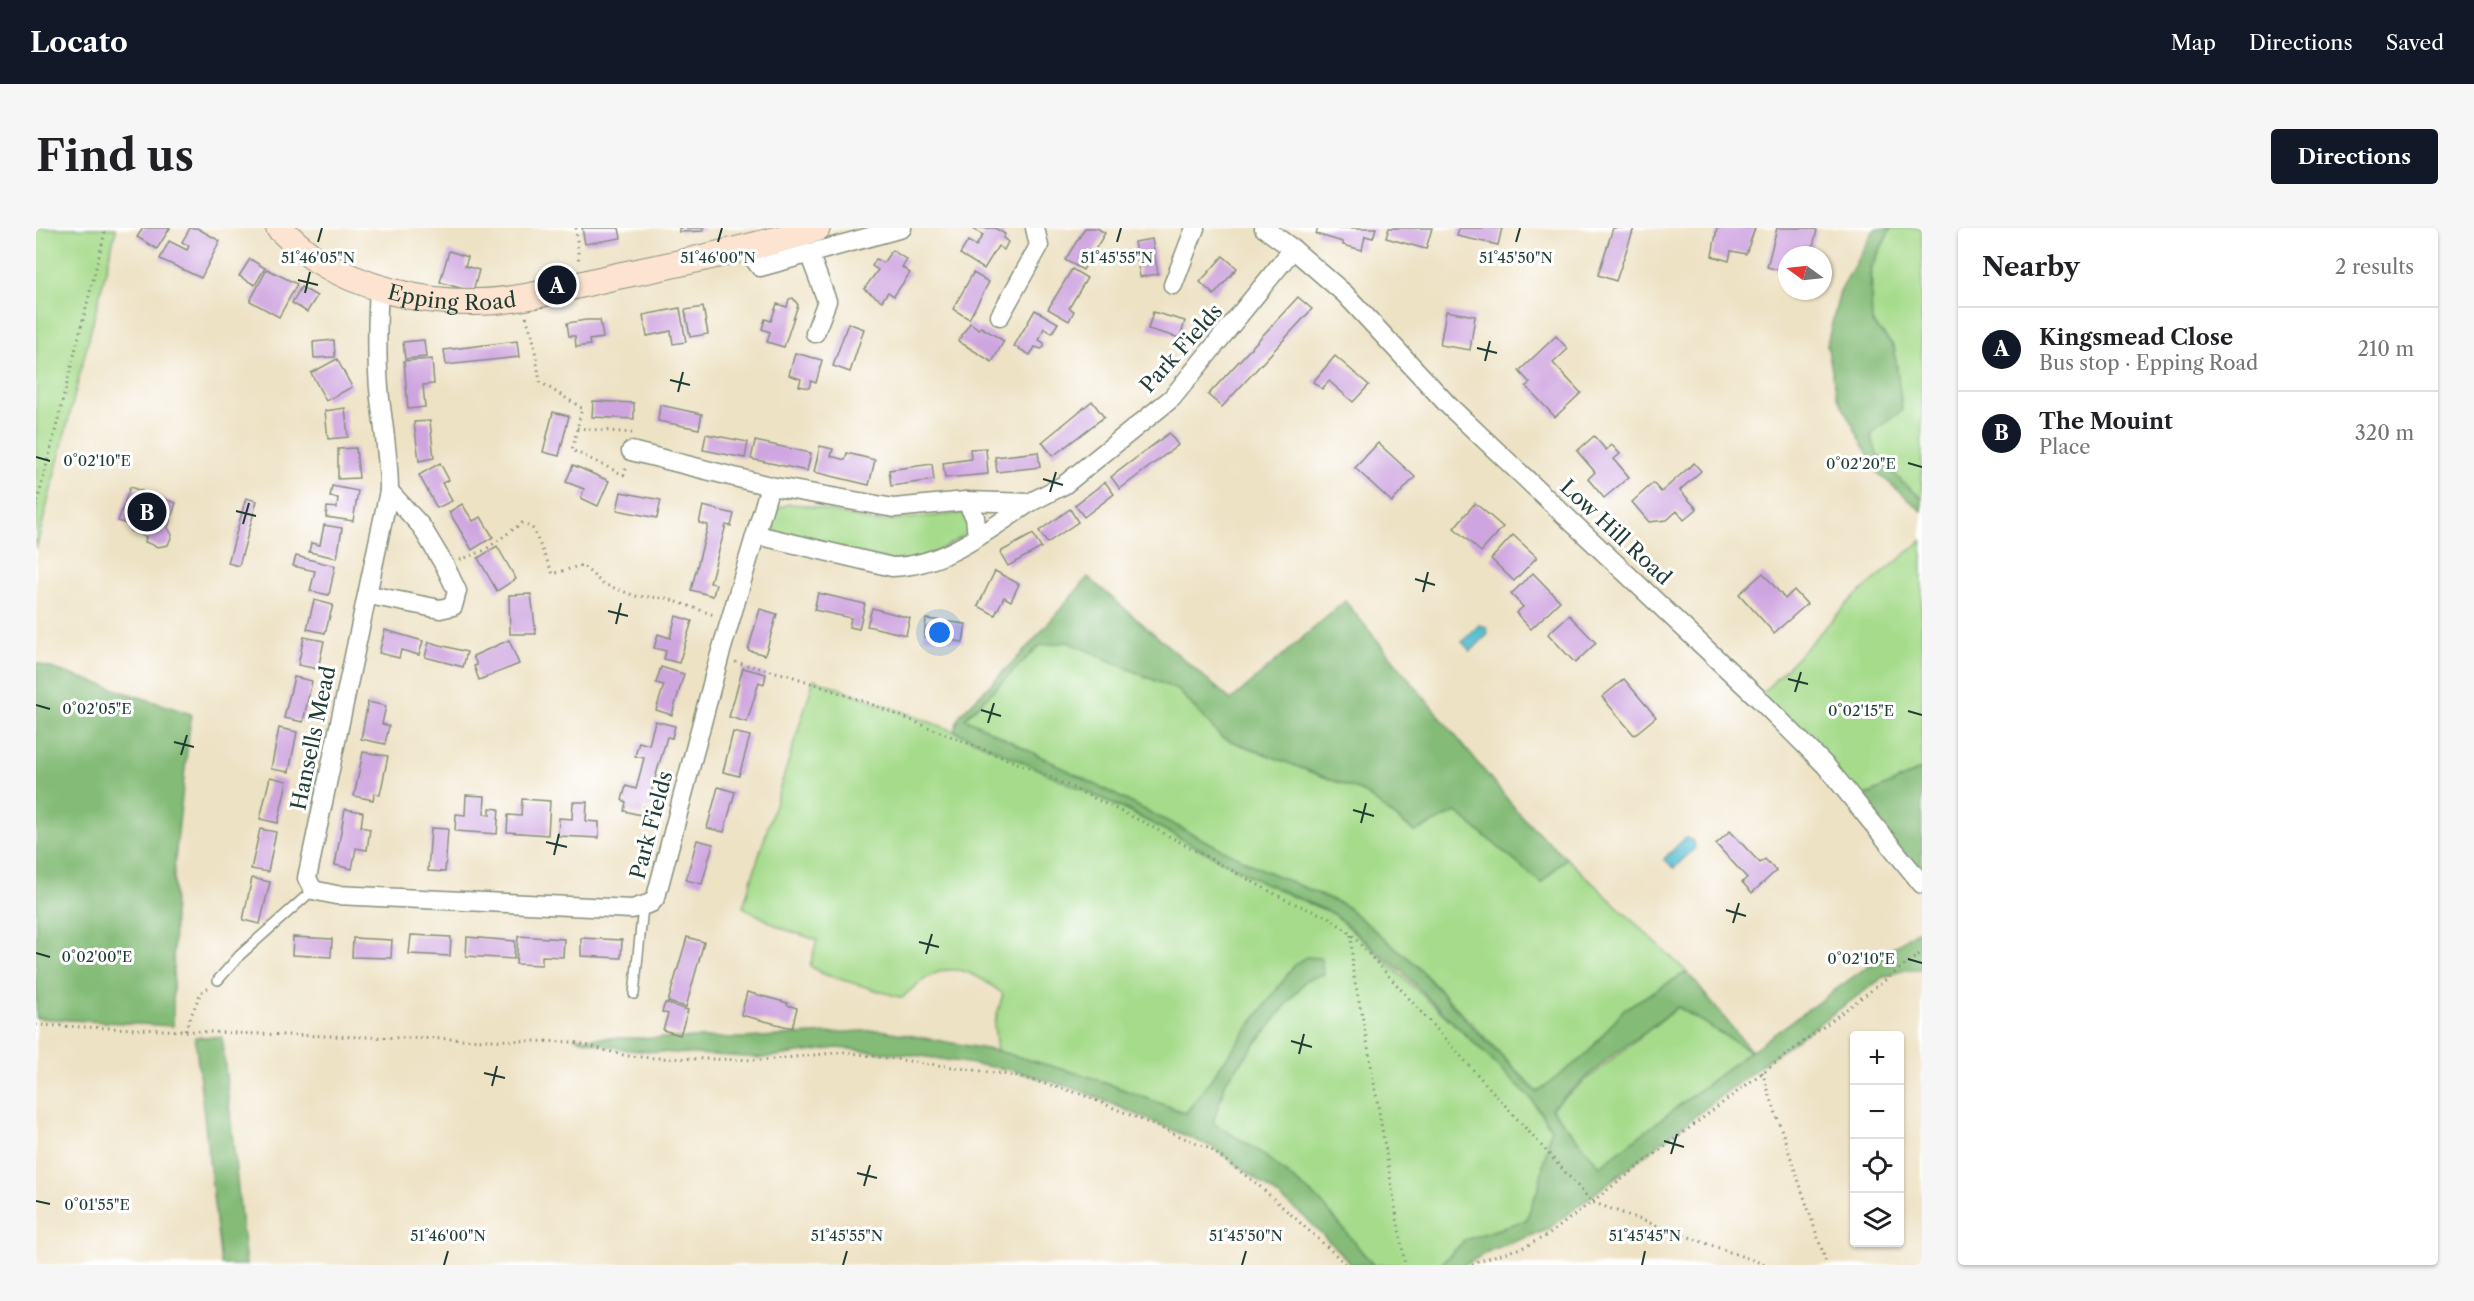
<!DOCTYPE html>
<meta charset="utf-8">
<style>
:root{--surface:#fff;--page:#f6f6f6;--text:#202124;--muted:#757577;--line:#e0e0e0;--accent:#111827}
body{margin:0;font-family:"Libre Caslon Text",serif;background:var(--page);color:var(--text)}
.controls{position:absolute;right:18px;bottom:18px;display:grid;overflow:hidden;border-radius:6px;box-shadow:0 2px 4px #0004}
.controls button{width:54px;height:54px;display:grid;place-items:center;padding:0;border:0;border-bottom:2px solid var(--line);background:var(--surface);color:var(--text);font:30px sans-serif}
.compass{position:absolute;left:1742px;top:18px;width:54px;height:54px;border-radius:50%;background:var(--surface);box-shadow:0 2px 4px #0004;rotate:285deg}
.you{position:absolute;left:904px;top:405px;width:21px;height:21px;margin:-15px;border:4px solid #fff;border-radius:50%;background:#1a73e8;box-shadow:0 0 0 9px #1a73e833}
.badge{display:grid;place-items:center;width:39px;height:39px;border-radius:50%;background:var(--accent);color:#fff;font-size:20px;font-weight:700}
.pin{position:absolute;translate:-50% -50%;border:3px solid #fff;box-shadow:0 2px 6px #0006}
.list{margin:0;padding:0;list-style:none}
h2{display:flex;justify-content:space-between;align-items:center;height:78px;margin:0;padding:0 24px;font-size:26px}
h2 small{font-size:20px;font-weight:400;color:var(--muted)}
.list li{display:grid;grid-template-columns:39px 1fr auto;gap:18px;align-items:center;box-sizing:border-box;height:84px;padding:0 24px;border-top:2px solid var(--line)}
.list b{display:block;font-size:22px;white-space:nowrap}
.list p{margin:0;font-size:20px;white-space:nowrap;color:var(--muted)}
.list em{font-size:20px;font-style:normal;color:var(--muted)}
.icon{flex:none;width:33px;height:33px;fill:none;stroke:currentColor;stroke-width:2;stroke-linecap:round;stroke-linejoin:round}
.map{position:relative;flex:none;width:1886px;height:1037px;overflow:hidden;border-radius:6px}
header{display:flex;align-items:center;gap:36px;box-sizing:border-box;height:84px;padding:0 30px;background:var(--accent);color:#fff}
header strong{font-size:28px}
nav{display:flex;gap:33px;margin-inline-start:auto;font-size:21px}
.intro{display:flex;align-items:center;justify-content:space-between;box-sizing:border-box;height:144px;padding:0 36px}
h1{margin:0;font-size:42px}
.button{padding:15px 27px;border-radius:6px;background:var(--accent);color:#fff;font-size:21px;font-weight:700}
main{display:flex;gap:36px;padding:0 36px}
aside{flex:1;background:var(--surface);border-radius:6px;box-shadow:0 2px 4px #0004}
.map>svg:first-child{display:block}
.green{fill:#a6db8b;stroke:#628c60;stroke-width:1.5}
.forest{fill:#84bb77;stroke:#527c56;stroke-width:1.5;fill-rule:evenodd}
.water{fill:#54bed0;stroke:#3a7e82;stroke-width:1.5}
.building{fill:#cfa5e0}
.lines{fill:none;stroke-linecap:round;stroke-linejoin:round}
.lane-casing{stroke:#86907c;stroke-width:12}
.street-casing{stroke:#86907c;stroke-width:21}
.secondary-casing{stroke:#86907c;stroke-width:28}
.path{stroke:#86907c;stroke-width:3;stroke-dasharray:1.5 4.5;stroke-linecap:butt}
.lane{stroke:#fff;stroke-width:9}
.street{stroke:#fff;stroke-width:18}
.secondary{stroke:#fde4d1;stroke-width:26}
.ticks{fill:none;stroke:#1f3d34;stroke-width:2}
.labels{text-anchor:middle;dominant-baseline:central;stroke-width:6;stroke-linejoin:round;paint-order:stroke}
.street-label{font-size:21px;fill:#1f3d34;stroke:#fff}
.ticks-label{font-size:15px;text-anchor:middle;fill:#1f3d34;stroke:#fff;stroke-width:6;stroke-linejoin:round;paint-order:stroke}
</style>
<header>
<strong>Locato</strong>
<nav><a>Map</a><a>Directions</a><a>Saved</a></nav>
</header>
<div class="intro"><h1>Find us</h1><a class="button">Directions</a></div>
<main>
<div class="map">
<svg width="1886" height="1037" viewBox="0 0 1886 1037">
<rect width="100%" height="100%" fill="#fff"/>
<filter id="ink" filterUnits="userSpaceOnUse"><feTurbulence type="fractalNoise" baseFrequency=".0167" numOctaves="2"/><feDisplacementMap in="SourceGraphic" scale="12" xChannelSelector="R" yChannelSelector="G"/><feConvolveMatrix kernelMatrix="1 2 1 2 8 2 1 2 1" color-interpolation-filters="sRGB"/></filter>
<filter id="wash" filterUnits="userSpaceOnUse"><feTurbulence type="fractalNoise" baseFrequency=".008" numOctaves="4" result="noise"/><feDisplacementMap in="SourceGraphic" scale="24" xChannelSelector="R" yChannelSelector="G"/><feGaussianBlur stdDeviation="1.35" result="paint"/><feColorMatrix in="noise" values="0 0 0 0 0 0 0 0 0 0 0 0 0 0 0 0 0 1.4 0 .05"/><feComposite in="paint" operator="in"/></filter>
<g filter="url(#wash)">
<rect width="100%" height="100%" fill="#eee2c4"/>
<g class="green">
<polygon points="0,0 79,0 80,2 0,321"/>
<path d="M1855,0H1886V270L1867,255L1841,226L1835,208C1843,195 1856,192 1866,181L1858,118L1835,92L1836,40Z"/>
<polygon points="753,276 769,277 838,294 928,285 935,304 876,338 740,306 734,291 740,281"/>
<polygon points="1886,312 1886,541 1819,573 1722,470 1816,371"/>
<polygon points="1032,414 1143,463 1185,509 1327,564 1378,604 1420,584 1505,655 1530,630 1651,744 1588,781 1550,827 1501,864 1378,735 1308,677 1221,639 929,490 1003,417"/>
<path d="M778,451L918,503L1008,543L1146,610L1253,667L1298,686L1431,808L1496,872L1515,901L1503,958L1490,992L1429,1012L1404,1037H1337L1284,973L1220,921L1176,895L1190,853L1270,752L1258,738L1150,885L1054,849L961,823L958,797L967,766C925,733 904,733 866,770L787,746L774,738L781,712L745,700L707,679Z"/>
<polygon points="1642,779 1714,823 1564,939 1515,880"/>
</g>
<g class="forest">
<path d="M1839,0H1855L1834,39L1836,95L1858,119L1866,182C1856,192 1843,195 1835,208L1841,226L1867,255L1886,270V283L1842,245L1801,168L1791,116L1804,63Z"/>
<path d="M1052,349L1195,472L1309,373L1486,589L1530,630L1505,655L1420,584L1379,604L1327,564L1185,509L1143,463L1032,414L1003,418L929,490L1221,639L1308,677L1378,735L1438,801L1501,864L1550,827L1588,781L1651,744L1715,823L1886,699V742H1869L1848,749L1732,832L1511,1002L1455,1022L1429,1037H1404L1429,1012L1490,992L1503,958L1515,901L1496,872L1367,745L1298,686L1224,653L1089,581L918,503L924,487L992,419ZM1642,779L1714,823L1564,938L1515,880L1572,831Z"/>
<polygon points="0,435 155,486 138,641 137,798 0,790"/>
<polygon points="1886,541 1886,651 1819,573"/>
<polygon points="1270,729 1285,730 1288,746 1270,752 1190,853 1177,895 1220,921 1284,973 1337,1037 1316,1037 1271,991 1227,956 1176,919 1046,863 976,842 878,827 801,820 726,830 591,822 538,810 708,810 844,802 961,823 1054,849 1150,885 1258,738"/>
<polygon points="159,809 186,809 210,1037 185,1037"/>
</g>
<g class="water">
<polygon points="1443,397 1451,399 1452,406 1435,423 1426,414"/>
<polygon points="1649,610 1658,613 1659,620 1638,640 1628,631"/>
</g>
<g id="blocks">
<g class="building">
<polygon points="107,0 134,0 121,21 101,9"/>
<polygon points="154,0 161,0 184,13 165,50 124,31 133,13 151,22 153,18 146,14"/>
<polygon points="546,0 583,0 585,10 549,16"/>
<polygon points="643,0 668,0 668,3 643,4"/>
<polygon points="939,0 959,0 969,6 967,10 972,14 968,22 962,18 948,41 924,26 932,13 940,18 947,7 938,2"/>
<polygon points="1049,0 1061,0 1069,5 1047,42 1029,32"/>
<polygon points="1282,0 1340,0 1337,10 1329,8 1326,22 1307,17 1307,14 1280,6"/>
<polygon points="1353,0 1396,0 1390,21 1350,10"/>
<polygon points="1423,0 1466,0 1462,17 1421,8"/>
<polygon points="1577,0 1598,0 1580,53 1562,47"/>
<polygon points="1681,0 1719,0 1710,26 1695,23 1693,33 1676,28"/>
<polygon points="1741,0 1771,0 1781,2 1775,27 1751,27 1750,44 1731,39"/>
<polygon points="1116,11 1122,46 1104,49 1098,14"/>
<polygon points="856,22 871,32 866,39 874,45 858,68 852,64 846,73 828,61 842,42 836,38 840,31 847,35"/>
<polygon points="413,23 432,29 429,38 443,42 437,64 404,54"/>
<polygon points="1187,28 1201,40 1178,67 1164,54"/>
<polygon points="214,31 229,40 219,57 203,48"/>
<polygon points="231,41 261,56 243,89 214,73"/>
<polygon points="1036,41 1051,50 1033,80 1038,83 1033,93 1012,81"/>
<polygon points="937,45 953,54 933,91 917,81"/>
<polygon points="265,59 281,68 271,84 256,75"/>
<polygon points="1262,69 1276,81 1186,179 1172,167"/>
<polygon points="757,70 762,77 748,119 731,114 734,104 726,101 729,91 735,93 741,76 751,79 753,71"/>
<polygon points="667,79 672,106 654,109 649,82"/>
<polygon points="644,80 650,114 637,116 635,103 611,108 607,87"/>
<polygon points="999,82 1022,95 1016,105 1008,100 1003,112 1008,115 1008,119 1005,121 999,119 994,127 978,118"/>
<polygon points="1410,83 1439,88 1434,122 1404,117"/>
<polygon points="1117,84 1149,93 1144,110 1112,101"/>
<polygon points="550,92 564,92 567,110 553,112 554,117 540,119 539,108 533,108 531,95"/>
<polygon points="812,95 828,101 814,144 797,138"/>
<polygon points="934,95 943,101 945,99 968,113 956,134 922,113"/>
<polygon points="1520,108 1532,121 1517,135 1545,165 1519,189 1490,158 1494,155 1483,143"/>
<polygon points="298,112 299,129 278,130 277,114"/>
<polygon points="388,112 390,129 369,131 367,114"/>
<polygon points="481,113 483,129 410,137 408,122"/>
<polygon points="759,125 786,132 780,155 775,153 773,160 763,158 765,151 753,147"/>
<polygon points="1299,128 1333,157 1317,174 1293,153 1286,161 1277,154"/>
<polygon points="301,131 316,159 290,173 275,145"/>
<polygon points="396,131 398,156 387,157 389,179 372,181 368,133"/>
<polygon points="557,173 598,175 598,191 556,189"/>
<polygon points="1056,173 1068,189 1017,228 1006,214"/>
<polygon points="624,177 666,186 663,201 622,193"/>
<polygon points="309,180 312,209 292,211 289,183"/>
<polygon points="517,184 533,188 523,228 507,224"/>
<polygon points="394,193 398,230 383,233 378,194"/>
<polygon points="1133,205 1142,217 1084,261 1075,249"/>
<polygon points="670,206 712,214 709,230 667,222"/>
<polygon points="1558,208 1570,222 1576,217 1584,226 1578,231 1593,249 1568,270 1552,251 1559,244 1541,223"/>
<polygon points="719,213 775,225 771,243 715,231"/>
<polygon points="1342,215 1379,249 1356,274 1319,240"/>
<polygon points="784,218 797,221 795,228 809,232 811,225 839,232 833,257 778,244"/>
<polygon points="320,220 323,250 302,251 302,221"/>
<polygon points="950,220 952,246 909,250 907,235 935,231 934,221"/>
<polygon points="1002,224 1004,239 961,244 959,229"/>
<polygon points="404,235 413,252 406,255 416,273 401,280 383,247"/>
<polygon points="1658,235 1665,243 1644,262 1661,281 1648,292 1641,283 1631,292 1613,294 1596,274 1617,255 1625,264"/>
<polygon points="896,236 898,252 855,258 853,242"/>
<polygon points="537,237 573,253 562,278 545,270 548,261 530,254"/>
<polygon points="1069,254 1078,266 1048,289 1039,277"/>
<polygon points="296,258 322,263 317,293 290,289 291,279 301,280 302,270 294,269"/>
<polygon points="94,259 140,275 132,300 136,307 132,317 122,319 109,314 110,309 94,303 96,298 82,293"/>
<polygon points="585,264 625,272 621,290 581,282"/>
<polygon points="210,270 221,273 203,338 192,335"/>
<polygon points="1439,275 1467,299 1445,324 1418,300"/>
<polygon points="426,276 437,293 445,289 457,309 436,322 413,284"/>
<polygon points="667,278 698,286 695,298 690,297 674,355 680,356 677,368 655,362 672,297 663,295"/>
<polygon points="1034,281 1042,294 1011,315 1003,303"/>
<polygon points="288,297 306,300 301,330 273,324 275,315 284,317"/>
<polygon points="997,306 1005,320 972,338 964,324"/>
<polygon points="1477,307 1501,329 1478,353 1455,331"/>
<polygon points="461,318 480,351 461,363 442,330"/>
<polygon points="260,328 299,338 293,367 274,363 279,343 257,338"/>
<polygon points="959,343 983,356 975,373 968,369 959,387 942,378"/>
<polygon points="1497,345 1524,373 1495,401 1480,385 1487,379 1475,366"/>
<polygon points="1727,345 1749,371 1758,362 1771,376 1738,405 1703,366"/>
<polygon points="782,365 829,376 823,401 813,399 815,390 778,382"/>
<polygon points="495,366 500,406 474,406 473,367"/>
<polygon points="278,372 297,377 289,405 271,401"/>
<polygon points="836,380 874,390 870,407 831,398"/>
<polygon points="724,381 741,386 729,427 712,422"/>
<polygon points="1533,387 1560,415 1539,435 1512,406"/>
<polygon points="640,388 656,393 643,435 628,431 630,423 618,420 622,406 634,410"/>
<polygon points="890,391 930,396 927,414 888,409"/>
<polygon points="349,402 387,413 383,427 365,422 363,430 343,425"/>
<polygon points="268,409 288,413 282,441 262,437"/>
<polygon points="473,412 483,436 443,452 438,438 441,437 437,428"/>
<polygon points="393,414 431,424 427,439 389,429"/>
<polygon points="625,439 648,446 636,487 620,482 628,457 620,455"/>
<polygon points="707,440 730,446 728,456 723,454 711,494 693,489"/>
<polygon points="258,449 276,453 267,494 248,490"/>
<polygon points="1588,451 1620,489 1598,507 1566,469"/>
<polygon points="332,474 350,478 346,496 353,498 349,516 325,511"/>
<polygon points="619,493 639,498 636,510 631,509 614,568 619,570 616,581 608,579 605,587 588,583 590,574 586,572 590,558 600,561 608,530 599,528 603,514 613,517"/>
<polygon points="243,500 261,504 253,544 235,541"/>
<polygon points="697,504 714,508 703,548 687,544"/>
<polygon points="327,524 352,528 344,567 338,566 337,572 318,568"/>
<polygon points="234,549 251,553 242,595 224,591"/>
<polygon points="682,559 699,564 688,604 671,600"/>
<polygon points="430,567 449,568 448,586 454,587 454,580 463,581 461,606 419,603 420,586 429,587"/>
<polygon points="486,571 514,573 512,607 471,604 472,587 485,588"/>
<polygon points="537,574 551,574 550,593 563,594 563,610 522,608 523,590 536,591"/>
<polygon points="309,581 327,584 325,599 334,601 331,622 320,620 316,641 299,637"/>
<polygon points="395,600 412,601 409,644 392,643"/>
<polygon points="224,601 240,604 232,644 215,641"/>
<polygon points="1694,603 1724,635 1729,631 1740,643 1716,665 1706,654 1711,650 1680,616"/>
<polygon points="661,612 677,616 666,656 650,652"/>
<polygon points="216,650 234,654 224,696 207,692"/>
<polygon points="375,707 415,709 414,728 373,726"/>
<polygon points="482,708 528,711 527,729 506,728 506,737 480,736"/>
<polygon points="257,709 296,711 295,729 256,727"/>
<polygon points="431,709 479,713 478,731 430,728"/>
<polygon points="651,709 668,714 650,779 632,774"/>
<polygon points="317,710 356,712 355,730 316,729"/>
<polygon points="545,710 586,712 585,730 545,728"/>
<polygon points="711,764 752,775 751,777 761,780 756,800 705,787"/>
<polygon points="629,775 652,782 644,807 627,802 632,786 626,784"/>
</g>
</g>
</g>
<g filter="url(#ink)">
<use href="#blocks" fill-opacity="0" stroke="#86907c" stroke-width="1.5"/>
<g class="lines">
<g class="lane-casing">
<g id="lane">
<polyline points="182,752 204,727 277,662"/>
<polyline points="598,766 607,679"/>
</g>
</g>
<g class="street-casing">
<g id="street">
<polyline points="1228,0 1257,21 1309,66 1413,178 1722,470 1790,538 1886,656"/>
<polyline points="710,20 724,39 866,0"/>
<polyline points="773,25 791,73 779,105"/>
<polyline points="1137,57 1159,0"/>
<path d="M343,59C341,96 340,134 344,171C348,202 353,232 353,263L271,650L277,662L300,667L596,681L615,675L620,669L683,430L734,258"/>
<polyline points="964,88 1003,18 999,0"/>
<polyline points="595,223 734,258 858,280 930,273 993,275 1028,257 1136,170 1257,21"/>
<polyline points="930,273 939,289 941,309"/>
<path d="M721,307L856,339C908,338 951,303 993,275"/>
<polyline points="333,367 404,381 417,378 421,363 409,338 385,298 353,263"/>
</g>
</g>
<g class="secondary-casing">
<g id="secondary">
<path id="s1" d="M243,0C255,11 267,23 281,32C326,60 386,75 438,74C487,74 538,57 586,47C651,34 717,20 781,0"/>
</g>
</g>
<g class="path">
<polyline points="540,0 543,36"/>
<polyline points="490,89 497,110 504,154 546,180 536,222 588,247 591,238"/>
<polyline points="541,200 596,205"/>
<polyline points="0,279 70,0"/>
<polyline points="424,332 449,322 486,295 497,301 517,346 546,337 567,356 600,368 630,370 678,387"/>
<polyline points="699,434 752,447 835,476 1008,546 1107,594 1252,673 1294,690 1315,706 1556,974 1730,1037"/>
<polyline points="1315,707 1317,745 1329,801 1369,1037"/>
<polyline points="0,797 250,807 538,814 591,828 618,830 728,832 808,824 981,848 1045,866 1174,921 1220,955 1311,1037"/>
<polyline points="149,802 165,764 172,760"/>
<polyline points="1726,844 1791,1037"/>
<polyline points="1436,1037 1442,1033 1488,1019 1512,1007 1886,724"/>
</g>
<use href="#lane" class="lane"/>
<use href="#street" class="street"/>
<use href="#secondary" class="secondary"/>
</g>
</g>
<path class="ticks" d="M282,14L286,0M682,14L686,0M1081,14L1085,0M1480,14L1484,0M262,52L282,57M269,65L274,44M1441,120L1461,125M1449,133L1454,113M634,152L654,157M642,164L647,144M0,229L14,233M1872,235L1886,239M1007,251L1027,257M1014,264L1020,244M200,283L220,288M207,296L213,275M1379,351L1399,357M1387,364L1392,344M572,383L592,388M580,396L585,375M1752,451L1772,456M1759,464L1765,444M0,477L14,481M945,482L965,488M1872,483L1886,487M952,495L958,475M138,514L158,519M145,527L151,507M1317,582L1338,588M1325,595L1330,575M510,614L531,619M518,627L523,606M1690,682L1710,688M1697,695L1703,675M883,714L903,719M0,725L14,729M890,726L896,706M1872,731L1886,735M1255,813L1276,819M1263,826L1268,806M448,845L469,850M456,858L461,838M1628,913L1648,919M1635,926L1641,906M821,945L841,950M828,958L834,937M0,973L14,976M408,1037L412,1023M807,1037L811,1023M1206,1037L1210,1023M1606,1037L1609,1023"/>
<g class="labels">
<g class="street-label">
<text stroke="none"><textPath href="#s1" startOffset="192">Epping Road</textPath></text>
<text transform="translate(1145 120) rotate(-48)">Park Fields</text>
<text transform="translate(1580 304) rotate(43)">Low Hill Road</text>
<text transform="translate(277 510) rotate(-78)">Hansells Mead</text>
<text transform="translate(615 597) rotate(-75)">Park Fields</text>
</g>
</g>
<g class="ticks-label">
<text x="282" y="35">51°46'05"N</text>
<text x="682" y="35">51°46'00"N</text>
<text x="1081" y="35">51°45'55"N</text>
<text x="1480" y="35">51°45'50"N</text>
<text x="61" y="238">0°02'10"E</text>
<text x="1825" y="241">0°02'20"E</text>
<text x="61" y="486">0°02'05"E</text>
<text x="1825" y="488">0°02'15"E</text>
<text x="61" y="734">0°02'00"E</text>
<text x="1825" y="736">0°02'10"E</text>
<text x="61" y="982">0°01'55"E</text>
<text x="412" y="1013">51°46'00"N</text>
<text x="811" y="1013">51°45'55"N</text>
<text x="1210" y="1013">51°45'50"N</text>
<text x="1609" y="1013">51°45'45"N</text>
</g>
</svg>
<div class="controls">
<button>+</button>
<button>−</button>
<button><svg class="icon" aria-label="locate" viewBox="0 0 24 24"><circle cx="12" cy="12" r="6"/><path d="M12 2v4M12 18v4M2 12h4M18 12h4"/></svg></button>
<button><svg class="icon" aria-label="layers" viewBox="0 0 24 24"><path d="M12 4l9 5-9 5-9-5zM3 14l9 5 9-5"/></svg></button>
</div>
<svg class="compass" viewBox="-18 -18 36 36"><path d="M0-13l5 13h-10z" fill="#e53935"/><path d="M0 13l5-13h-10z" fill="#757577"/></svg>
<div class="you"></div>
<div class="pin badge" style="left:521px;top:57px">A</div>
<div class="pin badge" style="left:111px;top:284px">B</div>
</div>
<aside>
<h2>Nearby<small>2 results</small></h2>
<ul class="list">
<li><span class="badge">A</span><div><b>Kingsmead Close</b><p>Bus stop · Epping Road</p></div><em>210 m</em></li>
<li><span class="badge">B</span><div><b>The Mouint</b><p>Place</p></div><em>320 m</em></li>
</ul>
</aside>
</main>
